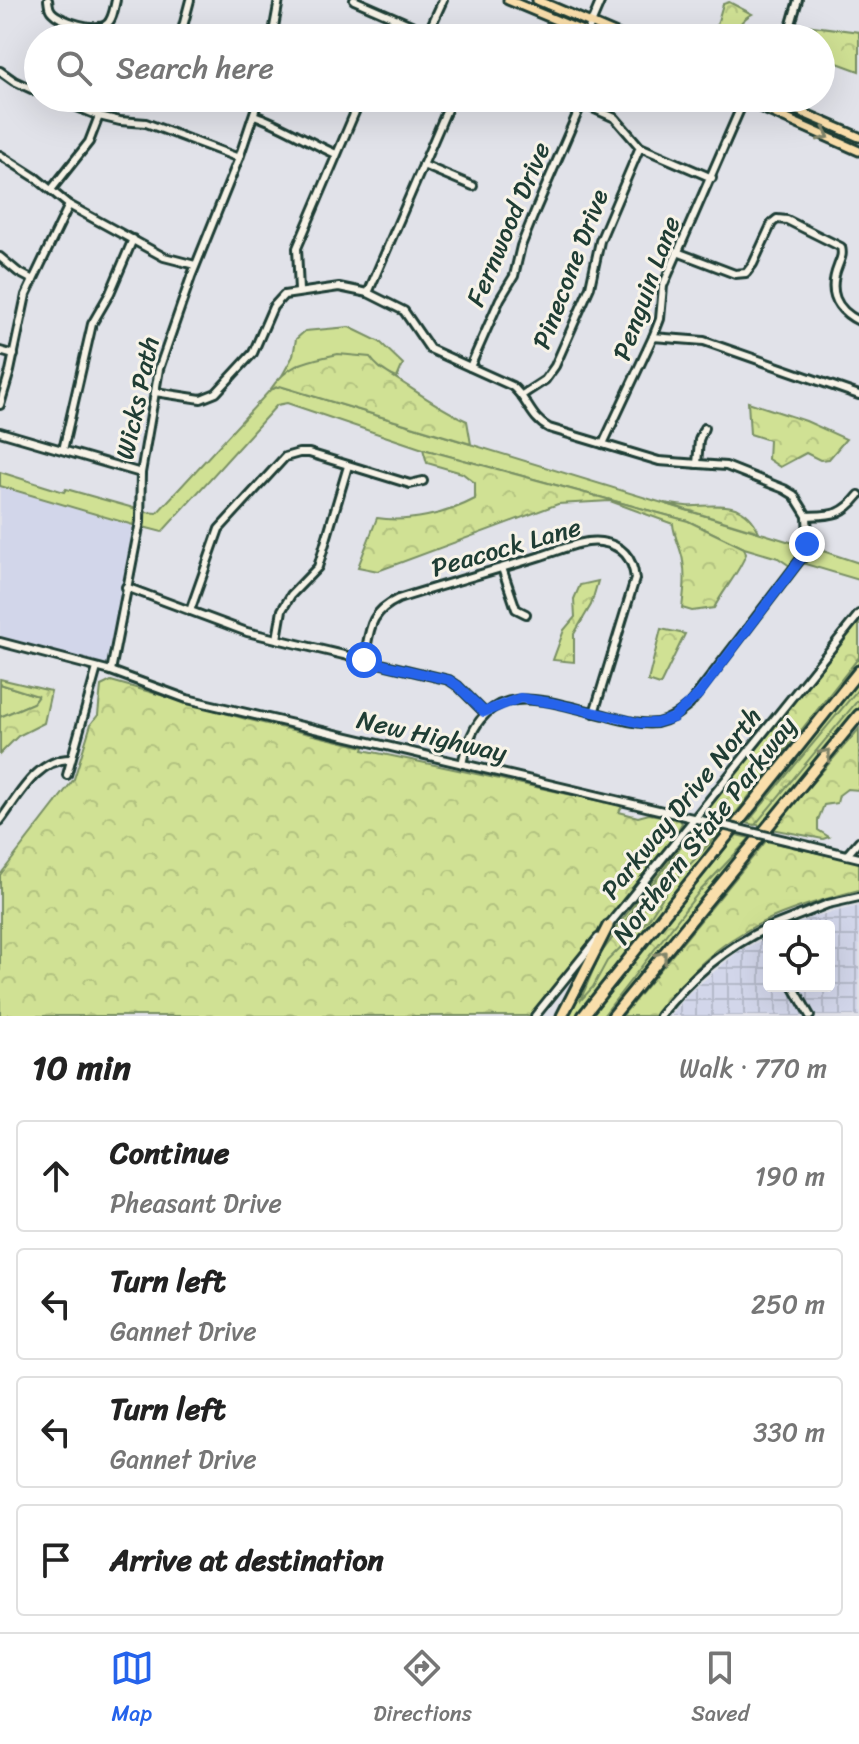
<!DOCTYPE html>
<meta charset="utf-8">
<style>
:root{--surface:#fff;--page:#f6f6f6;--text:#222;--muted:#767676;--line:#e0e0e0;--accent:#2563eb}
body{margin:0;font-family:Sriracha,sans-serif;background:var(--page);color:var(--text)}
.controls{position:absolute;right:24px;bottom:24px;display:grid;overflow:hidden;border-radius:8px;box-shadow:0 8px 32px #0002}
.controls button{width:72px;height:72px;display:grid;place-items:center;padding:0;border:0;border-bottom:2px solid var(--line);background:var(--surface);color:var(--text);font:40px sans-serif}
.stop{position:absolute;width:24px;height:24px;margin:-18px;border:6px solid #2563eb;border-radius:50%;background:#fff}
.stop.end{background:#2563eb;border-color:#fff;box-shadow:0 2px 8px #0008}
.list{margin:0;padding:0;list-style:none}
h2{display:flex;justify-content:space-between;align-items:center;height:104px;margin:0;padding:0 32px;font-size:34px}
h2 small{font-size:26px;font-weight:400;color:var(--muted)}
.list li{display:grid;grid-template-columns:52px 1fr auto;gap:24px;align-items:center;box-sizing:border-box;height:112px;margin:0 16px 16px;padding:0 16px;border:2px solid var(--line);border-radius:8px}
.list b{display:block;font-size:30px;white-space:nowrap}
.list p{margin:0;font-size:26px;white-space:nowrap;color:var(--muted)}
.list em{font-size:26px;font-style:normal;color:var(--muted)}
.icon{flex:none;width:44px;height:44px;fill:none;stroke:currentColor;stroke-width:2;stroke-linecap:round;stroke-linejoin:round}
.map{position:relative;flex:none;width:859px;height:1016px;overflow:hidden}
.search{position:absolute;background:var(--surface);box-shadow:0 8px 32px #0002;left:24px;right:24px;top:24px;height:88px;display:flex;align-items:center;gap:20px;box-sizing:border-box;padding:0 28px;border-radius:44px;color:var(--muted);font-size:30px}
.sheet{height:616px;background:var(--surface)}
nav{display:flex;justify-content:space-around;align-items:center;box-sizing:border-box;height:112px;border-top:2px solid var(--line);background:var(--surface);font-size:22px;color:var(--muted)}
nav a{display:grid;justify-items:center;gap:4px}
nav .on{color:var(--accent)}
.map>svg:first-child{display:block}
.built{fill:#d2d6ea}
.industrial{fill:url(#industrial-grid)}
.green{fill:#d0e194;stroke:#788f64;stroke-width:2}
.forest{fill:url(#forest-crowns);stroke:#788f64;stroke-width:2}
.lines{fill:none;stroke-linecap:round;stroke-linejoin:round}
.minor-casing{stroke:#1f3d34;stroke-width:12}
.major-casing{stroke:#1f3d34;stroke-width:13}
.highway-casing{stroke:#1f3d34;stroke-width:15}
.minor{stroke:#f7f3e8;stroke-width:6}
.major{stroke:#f9deab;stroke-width:7}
.highway{stroke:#f9deab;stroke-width:9}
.minor-bridge-casing{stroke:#1f3d34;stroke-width:12;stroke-linecap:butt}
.minor-bridge{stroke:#f7f3e8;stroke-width:6}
.oneway{stroke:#81856a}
.route{stroke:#2563eb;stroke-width:10}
.labels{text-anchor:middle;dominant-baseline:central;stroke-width:6;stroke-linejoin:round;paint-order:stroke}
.street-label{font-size:26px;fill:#1f3d34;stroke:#f7f3e8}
</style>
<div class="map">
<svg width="859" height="1016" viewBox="0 0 859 1016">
<defs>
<pattern id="industrial-grid" width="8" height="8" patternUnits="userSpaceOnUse" patternTransform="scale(2)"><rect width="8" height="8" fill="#d2d6ea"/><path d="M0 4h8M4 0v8" fill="none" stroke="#b4b9c9"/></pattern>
<pattern id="forest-crowns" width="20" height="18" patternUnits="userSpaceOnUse" patternTransform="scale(2)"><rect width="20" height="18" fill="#d0e194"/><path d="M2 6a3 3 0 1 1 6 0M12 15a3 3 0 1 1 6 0" fill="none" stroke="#b2c280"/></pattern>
</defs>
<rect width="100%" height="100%" fill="#e1e2e9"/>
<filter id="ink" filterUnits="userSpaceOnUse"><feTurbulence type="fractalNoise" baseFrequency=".0125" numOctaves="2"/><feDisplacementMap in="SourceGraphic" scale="16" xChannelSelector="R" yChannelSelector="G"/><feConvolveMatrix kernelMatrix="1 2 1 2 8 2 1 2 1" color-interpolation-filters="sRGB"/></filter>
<g filter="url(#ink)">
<polygon class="built" points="0,487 133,526 106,666 0,636"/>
<polygon class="industrial" points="859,906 859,1016 671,1016 688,994 740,950 769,937 769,986 829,986 829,926 793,926 812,917"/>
<g class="green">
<polygon points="349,327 380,342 403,364 397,378 379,370 283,374 293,356 296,339 305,331"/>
<polygon points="280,386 800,545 799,555 790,566 778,558 744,548 688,521 423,449 287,403 277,405 162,532 143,527 145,512 157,513 270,390"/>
<polygon points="0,472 64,492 66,489 137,509 133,525 0,486"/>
<polygon points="814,548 859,563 859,580 805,564"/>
<polygon points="859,657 859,665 735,820 731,819"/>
<polygon points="859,676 859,707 762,826 741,822"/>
<polygon points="0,684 38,696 33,703 0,717"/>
<polygon points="699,825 726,832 577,1016 564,1016 593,958 694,826"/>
<polygon points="733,834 753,839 609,1016 585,1016"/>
</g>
<g class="forest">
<path d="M729,2L752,14C744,18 734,28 736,38H713L723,4Z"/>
<polygon points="798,24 859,32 859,71 821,57 821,38 795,38"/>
<path d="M338,354L370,357C379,370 387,372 400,381C423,396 441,409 467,421L471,444L280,386L270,390C289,362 308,361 338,354Z"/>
<polygon points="748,402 806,421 846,439 829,459 820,460 806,453 780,467 768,459 769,440 750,434"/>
<path d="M423,449L688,521L744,548L746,554C739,573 724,589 714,608L692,611L682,608C684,592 686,577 683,561C681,548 674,537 673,524L610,501L558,504L378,571L358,567L377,518C408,523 447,514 475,499V483L462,473L427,463Z"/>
<path d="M664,503C674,504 685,507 695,506C724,505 746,502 759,532Z"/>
<polygon points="598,581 591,605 574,634 574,662 553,660 564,630 575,617 574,599 580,585"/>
<polygon points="859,622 859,657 731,819 710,814 709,807"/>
<polygon points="661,629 685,634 660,685 648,681"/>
<polygon points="0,679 51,691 44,723 18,736 0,754 0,717 33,703 38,696 0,684"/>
<path d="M111,681L246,719L364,747L363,750C452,768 535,787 622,806L619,812L638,817L649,814L679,819L682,823L679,828L681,829L531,1016H0V875L74,779L91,724L98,715L101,686Z"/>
<polygon points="859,688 859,699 755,825 747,823"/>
<polygon points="859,729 859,790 847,789 839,795 837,803 824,805 818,820 818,830 829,837 823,839 772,829"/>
<polygon points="696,826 720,832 670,886 648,920 607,961 593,987 580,1001 599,956"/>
<polygon points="736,835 750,838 699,892 603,1016 590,1016"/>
<path d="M766,841L859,862V890C801,905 744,922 700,965C684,980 670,999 656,1016H622Z"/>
</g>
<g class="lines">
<g class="minor-casing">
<g id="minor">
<path d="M48,0C49,5 48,8 52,12C60,21 97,33 107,24C113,19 114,8 116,0"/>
<polyline points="354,0 441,38"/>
<polyline points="428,33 443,0"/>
<polyline points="587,33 601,0"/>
<polyline points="180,38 190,0"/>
<polyline points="272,38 279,0"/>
<polyline points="386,38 394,18"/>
<polyline points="787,38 798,0"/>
<polyline points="0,71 14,81 38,92"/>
<polyline points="55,98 99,116 120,121 146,123 239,158"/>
<polyline points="570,98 615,118 640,147 712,178"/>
<path d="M254,115C283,125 308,142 336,154"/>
<polyline points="0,155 36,178 69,205 164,257 195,265"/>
<polyline points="423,165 473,186"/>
<polyline points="51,190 89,142 99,116"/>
<path d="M677,252L735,274L746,273L753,264L772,223L777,219L787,220L841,247C843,255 841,258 838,266C828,291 835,309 859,321"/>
<polyline points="0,257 18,272 33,280"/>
<polyline points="299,291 297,248 361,98"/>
<polyline points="368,293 452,98"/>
<polyline points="653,337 704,341 859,395"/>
<polyline points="0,351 14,355"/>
<polyline points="470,367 500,299 514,276 521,246 536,209 584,98"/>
<path d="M155,392L201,399L216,393L253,353L273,307L284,295L339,287L368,293L404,311L430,349L512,386C528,399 530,418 549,428L659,461L726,466L784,489L794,495L807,516L808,537L803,556L689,705C679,713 670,720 657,723C641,725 623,720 608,716C540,700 482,673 462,764"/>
<polyline points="522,395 545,380 555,366 590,287 600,241 640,147"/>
<polyline points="0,405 10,371 26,295 69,205"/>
<polyline points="0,432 141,473"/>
<polyline points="603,444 653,337 660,319 663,286 744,100 752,98"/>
<polyline points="63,450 92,324 110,293 133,239"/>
<polyline points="697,464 699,440 704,428"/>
<path d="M807,516C833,515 842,516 859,495"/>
<polyline points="502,568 516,609 526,614"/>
<polyline points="126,587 247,632 449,680 458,686 484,712"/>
<polyline points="190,611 219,529 285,457 299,453 309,453 410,484 423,481"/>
<polyline points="277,639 282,610 291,595 318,567 348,466"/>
<polyline points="0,642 111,671 187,699 718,824"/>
<path d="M364,660C370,631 368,613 398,599C445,584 493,571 541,556C559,551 582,539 601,542C623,545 633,559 635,579L594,713"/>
<polyline points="111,671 140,522 141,473 159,369 191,277 239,158 259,98"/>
<polyline points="67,775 97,668"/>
<path d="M0,821C18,797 37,759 70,759"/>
<polyline points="785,840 859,858"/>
<polyline points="847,855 859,841"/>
<polyline points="608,926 859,614"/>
<polyline points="772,926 828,904 859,897"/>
<polyline points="762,931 769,943"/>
<polyline points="793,986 810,1016"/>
<polyline points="535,1016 598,938"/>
<path d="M660,1016C690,977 724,948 769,927"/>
</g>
</g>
<g class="major-casing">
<g id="major">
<polyline points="508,0 599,38"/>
<polyline points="537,0 626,38"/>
<polyline points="739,98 859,151"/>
<polyline points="769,98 859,137"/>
</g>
</g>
<g class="highway-casing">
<g id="highway">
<polyline points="562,1016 608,926"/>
<polyline points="583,1016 859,671"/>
<polyline points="613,1016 859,715"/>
</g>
</g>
<use href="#minor" class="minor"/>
<use href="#major" class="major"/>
<use href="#highway" class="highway"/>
<g class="minor-bridge-casing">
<polyline id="minor-bridge" points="718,824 785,840"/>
</g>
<use href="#minor-bridge" class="minor-bridge"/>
</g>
<defs><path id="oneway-chevron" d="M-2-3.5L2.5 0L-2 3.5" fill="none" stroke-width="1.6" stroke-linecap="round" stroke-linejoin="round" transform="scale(2)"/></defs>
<g class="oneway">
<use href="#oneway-chevron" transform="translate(824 135) rotate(24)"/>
<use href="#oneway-chevron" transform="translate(826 754) rotate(-49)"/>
<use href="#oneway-chevron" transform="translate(662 956) rotate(-52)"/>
</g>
</g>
<g class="lines" filter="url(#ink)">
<polyline class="route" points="364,660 449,680 458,686 484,712 520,698 553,703 640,723 656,723 673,718 699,694 803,556 807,544"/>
</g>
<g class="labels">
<g class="street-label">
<text transform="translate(508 224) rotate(-67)">Fernwood Drive</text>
<text transform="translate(570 269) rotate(-69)">Pinecone Drive</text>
<text transform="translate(646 288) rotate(-70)">Penguin Lane</text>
<text transform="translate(137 398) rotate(-78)">Wicks Path</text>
<text transform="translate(506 547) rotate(-16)">Peacock Lane</text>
<text transform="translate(432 736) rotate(13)">New Highway</text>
<text transform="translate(681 803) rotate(-51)">Parkway Drive North</text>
<text transform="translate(704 830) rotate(-52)">Northern State Parkway</text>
</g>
</g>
</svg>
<div class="controls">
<button><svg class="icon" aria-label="locate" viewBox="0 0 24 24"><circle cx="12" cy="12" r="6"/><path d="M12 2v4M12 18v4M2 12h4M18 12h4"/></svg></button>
</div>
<div class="stop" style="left:364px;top:660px"></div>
<div class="stop end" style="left:807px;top:544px"></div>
<div class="search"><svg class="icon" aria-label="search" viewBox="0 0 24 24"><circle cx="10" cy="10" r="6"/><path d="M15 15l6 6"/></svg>Search here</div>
</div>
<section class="sheet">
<h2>10 min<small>Walk · 770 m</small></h2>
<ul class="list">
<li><svg class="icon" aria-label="ahead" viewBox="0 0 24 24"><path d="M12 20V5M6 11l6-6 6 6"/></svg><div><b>Continue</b><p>Pheasant Drive</p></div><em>190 m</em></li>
<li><svg class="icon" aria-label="left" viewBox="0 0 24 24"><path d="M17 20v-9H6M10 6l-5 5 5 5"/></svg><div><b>Turn left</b><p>Gannet Drive</p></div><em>250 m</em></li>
<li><svg class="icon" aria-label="left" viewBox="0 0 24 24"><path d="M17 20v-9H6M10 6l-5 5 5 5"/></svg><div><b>Turn left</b><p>Gannet Drive</p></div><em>330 m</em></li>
<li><svg class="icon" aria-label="arrive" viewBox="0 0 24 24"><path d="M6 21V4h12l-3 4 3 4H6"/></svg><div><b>Arrive at destination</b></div></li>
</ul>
</section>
<nav>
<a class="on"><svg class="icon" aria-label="map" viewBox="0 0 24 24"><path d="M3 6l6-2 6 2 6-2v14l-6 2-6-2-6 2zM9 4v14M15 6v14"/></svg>Map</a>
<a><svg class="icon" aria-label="directions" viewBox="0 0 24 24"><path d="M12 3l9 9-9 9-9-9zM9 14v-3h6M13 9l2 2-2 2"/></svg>Directions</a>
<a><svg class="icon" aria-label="saved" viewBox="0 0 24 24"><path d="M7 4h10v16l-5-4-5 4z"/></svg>Saved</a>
</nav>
